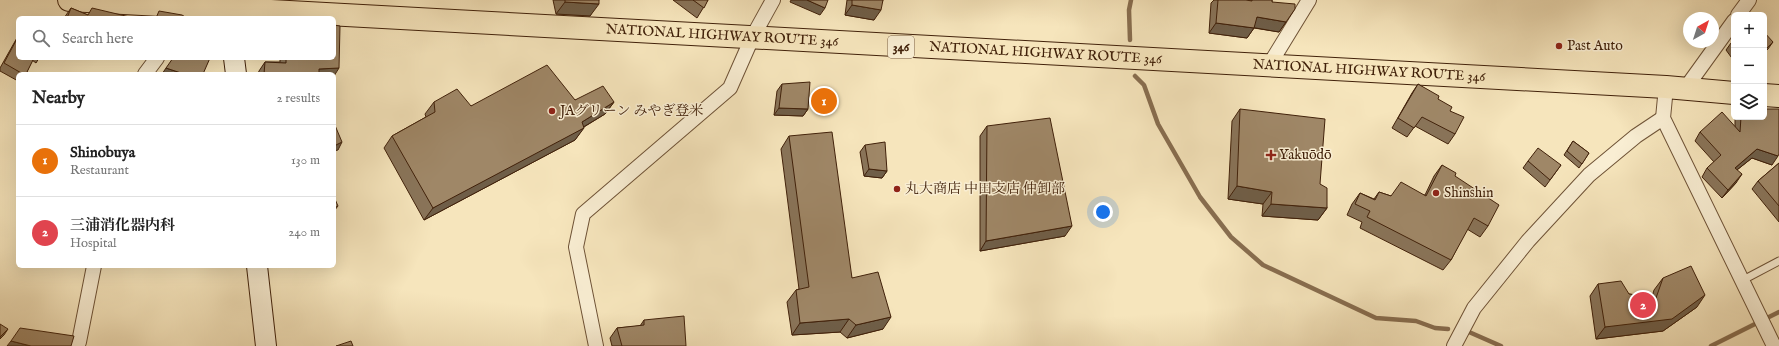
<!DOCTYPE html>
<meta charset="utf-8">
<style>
:root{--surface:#fff;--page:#f2f2f2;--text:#222;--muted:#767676;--line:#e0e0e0;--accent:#ea580c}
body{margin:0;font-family:"IM FELL English","Noto Serif JP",serif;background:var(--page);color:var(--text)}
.controls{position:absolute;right:12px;top:12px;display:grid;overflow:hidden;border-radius:6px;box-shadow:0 4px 16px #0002}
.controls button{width:36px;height:36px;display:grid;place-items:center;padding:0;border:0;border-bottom:1px solid var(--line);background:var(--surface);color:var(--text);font:20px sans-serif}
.compass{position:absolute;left:1683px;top:12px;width:36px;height:36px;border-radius:50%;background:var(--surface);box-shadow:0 4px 16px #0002;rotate:39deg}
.you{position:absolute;left:1103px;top:212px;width:14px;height:14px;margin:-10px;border:3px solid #fff;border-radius:50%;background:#1a73e8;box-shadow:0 0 0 6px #1a73e833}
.badge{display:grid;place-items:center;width:26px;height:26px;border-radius:50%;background:var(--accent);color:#fff;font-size:13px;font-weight:700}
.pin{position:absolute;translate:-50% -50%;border:2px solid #fff;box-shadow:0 1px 4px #0006}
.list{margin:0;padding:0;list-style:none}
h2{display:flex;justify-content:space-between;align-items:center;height:52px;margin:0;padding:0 16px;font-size:17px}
h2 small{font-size:13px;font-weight:400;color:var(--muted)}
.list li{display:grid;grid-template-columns:26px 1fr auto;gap:12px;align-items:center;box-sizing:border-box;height:72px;padding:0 16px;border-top:1px solid var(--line)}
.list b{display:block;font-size:15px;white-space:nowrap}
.list p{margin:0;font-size:13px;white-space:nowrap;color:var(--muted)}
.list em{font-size:13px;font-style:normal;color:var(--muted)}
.icon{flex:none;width:22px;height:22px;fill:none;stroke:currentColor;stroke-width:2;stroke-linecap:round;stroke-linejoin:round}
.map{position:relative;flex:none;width:1779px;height:346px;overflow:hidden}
.search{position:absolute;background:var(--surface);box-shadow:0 4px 16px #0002;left:16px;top:16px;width:320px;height:44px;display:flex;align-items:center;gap:10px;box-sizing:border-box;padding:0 14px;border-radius:6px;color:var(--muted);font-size:15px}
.panel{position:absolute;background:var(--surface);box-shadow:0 4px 16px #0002;left:16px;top:72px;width:320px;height:196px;border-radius:6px}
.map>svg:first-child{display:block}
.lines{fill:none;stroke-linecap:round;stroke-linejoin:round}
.stream{stroke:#886e50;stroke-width:4.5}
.service-casing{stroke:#6e5236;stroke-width:9}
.minor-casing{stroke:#6e5236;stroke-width:16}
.secondary-casing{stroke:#41210a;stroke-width:22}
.trunk-casing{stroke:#41210a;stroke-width:24}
.service{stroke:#f9eed3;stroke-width:7}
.minor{stroke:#f9eed3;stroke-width:14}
.secondary{stroke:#f9eed3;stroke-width:20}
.trunk{stroke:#f6e5bc;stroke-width:22}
.wall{fill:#897459;stroke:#41210a}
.shaded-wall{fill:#6f5e48;stroke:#41210a}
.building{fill:#9f8767;stroke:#41210a}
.poi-dot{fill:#8f2418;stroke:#f9eed3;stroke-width:1.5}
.labels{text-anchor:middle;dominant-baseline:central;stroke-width:3;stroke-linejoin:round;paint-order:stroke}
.shield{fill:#f9eed3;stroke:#785e46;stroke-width:1}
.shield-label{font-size:13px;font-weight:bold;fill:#41210a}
.street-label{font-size:14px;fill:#41210a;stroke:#f9eed3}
.poi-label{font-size:14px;fill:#41210a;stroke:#f9eed3;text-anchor:start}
</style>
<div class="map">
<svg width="1779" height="346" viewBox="0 0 1779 346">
<rect width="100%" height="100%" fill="#f6e5bc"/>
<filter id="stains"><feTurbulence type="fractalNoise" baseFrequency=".005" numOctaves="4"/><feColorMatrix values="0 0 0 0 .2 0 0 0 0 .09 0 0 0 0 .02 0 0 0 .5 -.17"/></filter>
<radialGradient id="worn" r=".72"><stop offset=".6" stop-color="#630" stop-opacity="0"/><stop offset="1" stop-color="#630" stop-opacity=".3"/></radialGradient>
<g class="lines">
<g class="stream">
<polyline points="1130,40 1129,10 1131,0"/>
<polyline points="1135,76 1144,85 1158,124 1200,197 1231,237 1263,265 1376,318 1416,321 1435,328 1448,329"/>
<polyline points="1469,332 1501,346"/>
<polyline points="1711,346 1779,312"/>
</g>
<g class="service-casing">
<polyline id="service" points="1743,280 1779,261"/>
</g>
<g class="minor-casing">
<g id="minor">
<polyline points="1738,15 1749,0"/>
<polyline points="1268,67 1309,0"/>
<polyline points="145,74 157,58"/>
<polyline points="1666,87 1663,118 1774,346"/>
<polyline points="1685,89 1734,21"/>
<polyline points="77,346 79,342 94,266"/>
<polyline points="596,346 576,247 583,214 730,88 752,38 773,0"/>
<polyline points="1454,346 1474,308 1528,241 1589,175 1636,136 1663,118"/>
</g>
</g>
<g class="secondary-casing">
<g id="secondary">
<polyline points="234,58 236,74"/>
<polyline points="257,266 266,346"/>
</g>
</g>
<g class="trunk-casing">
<g id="trunk">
<path id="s1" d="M69,0L1666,87L1734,93"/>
<polyline points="1764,95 1779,96"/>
</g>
</g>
<use href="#service" class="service"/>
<use href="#minor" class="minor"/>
<use href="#secondary" class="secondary"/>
<use href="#trunk" class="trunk"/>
</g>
<g class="wall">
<polygon points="553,0 599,0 590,16 556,14"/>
<polygon points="673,0 708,0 697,18"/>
<polygon points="847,0 883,0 874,20 845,15"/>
<polygon points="1214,0 1272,0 1272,2 1286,22 1279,32 1254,28 1247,38 1209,33 1211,3"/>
<polygon points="71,8 88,15 134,18 64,18"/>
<polygon points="18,36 18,58 39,58 36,63 32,60 26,74 18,74 18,81 0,71 0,68"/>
<polygon points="1734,40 1734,61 1726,50 1731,43"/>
<polygon points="280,58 334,58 334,74 258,74 259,71 265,62 280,62"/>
<polygon points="782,84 808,109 803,116 774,115 777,91"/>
<polygon points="1418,84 1438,99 1450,111 1455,134 1448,144 1415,126 1407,137 1392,128 1412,93"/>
<polygon points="575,100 614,102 605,114 584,127 575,140 424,220 384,148 392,136 426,117 425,114 434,102 471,106"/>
<polygon points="1240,109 1320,184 1327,208 1318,220 1262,216 1263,204 1228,199 1232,121"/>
<polygon points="1735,117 1764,117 1772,165 1752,158 1737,170 1736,183 1722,198 1702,177 1707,168 1714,162 1695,141 1700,132 1735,127"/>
<polygon points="987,126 1065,236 980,251 980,136"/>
<polygon points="789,136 852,278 883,329 847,338 840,332 792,335 787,302 796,290 799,289 781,149"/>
<polygon points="1573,141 1589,153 1579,168 1564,155"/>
<polygon points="865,145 887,171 882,178 864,176 860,152"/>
<polygon points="1528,161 1561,165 1545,187 1523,168"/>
<polygon points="1779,163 1779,222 1752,189 1758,181"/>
<polygon points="1442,165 1455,176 1488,226 1480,237 1467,229 1451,260 1443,270 1360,228 1362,222 1347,215 1352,204 1360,193 1374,199 1379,192 1391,196 1425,195 1434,176"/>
<polygon points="1663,278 1697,307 1663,331 1596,339 1590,296 1598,284 1629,294 1652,297 1654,290"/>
<polygon points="644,320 686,346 612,346 610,338 617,328 640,326"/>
</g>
<g class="shaded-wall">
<polygon points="791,0 807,0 825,8 820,15 790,2"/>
<polygon points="565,2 599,4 590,16 556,14"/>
<polygon points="852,5 881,10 874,20 845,15"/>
<polygon points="1257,17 1286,22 1279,32 1250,27"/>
<polygon points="1216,23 1254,28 1247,38 1209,33"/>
<polygon points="1773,42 1768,49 1764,53 1764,51"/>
<polygon points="166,68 184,74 162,74"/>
<polygon points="339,68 334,76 334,74 315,74 319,69"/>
<polygon points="614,102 605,114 575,132 584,128 575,140 424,220 433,208 582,122"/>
<polygon points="779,108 808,109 803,116 774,115"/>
<polygon points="342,142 338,150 334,151 334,146"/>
<polygon points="1757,149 1778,156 1772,165 1752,158 1729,176 1735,168"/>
<polygon points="869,169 887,171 882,178 864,176"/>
<polygon points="1742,174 1736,183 1722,198 1728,190"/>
<polygon points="1237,186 1272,192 1263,204 1228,199"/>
<polygon points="1271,204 1327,208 1318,220 1262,216"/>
<polygon points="338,206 334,211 334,208"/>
<polygon points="1072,226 1065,236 980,251 986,241"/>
<polygon points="1705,295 1697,307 1663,331 1596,339 1605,327"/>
<polygon points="891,317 883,329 847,338 856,325"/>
<polygon points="849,319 840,332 792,335 800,323"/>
<polygon points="8,329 4,335 0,339 0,337"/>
<polygon points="11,341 31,346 7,346"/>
</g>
<g class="building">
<polygon points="565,0 599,0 599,4 565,2"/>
<polygon points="693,0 708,0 704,8"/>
<polygon points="807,0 828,0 825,8"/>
<polygon points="852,0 883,0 881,10 852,5"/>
<polygon points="1218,0 1246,0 1252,1 1252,0 1272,0 1272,2 1295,4 1295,9 1286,22 1257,17 1254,28 1216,23"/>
<polygon points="71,8 88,15 92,8 134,18 67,18"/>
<polygon points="159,11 182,15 187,18 156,18"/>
<polygon points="334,25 340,26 339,68 319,69 319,74 264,74 265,62 286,63 286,58 334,58"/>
<polygon points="1764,32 1773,42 1764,51"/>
<polygon points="18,37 18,58 34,58 26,74 23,74 4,63"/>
<polygon points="1734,40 1734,47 1731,43"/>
<polygon points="173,58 210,58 203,74 184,74 166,68"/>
<polygon points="547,65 575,100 603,86 614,102 582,122 584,128 433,208 392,136 435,112 434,102 457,89 471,106"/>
<polygon points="810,82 808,109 779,108 782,84"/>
<polygon points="1418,84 1439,96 1438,99 1452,107 1450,111 1464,117 1455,134 1422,117 1414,128 1398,118"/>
<polygon points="1240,109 1325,119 1320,184 1327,188 1327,208 1271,204 1272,192 1237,186"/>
<polygon points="1764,109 1779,109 1779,154 1778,156 1757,149 1735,168 1742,174 1728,190 1707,168 1721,155 1700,132 1722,112 1740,132 1741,117 1764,117"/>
<polygon points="1050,118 1072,226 986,241 987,126"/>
<polygon points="334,123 342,142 334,146"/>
<polygon points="832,132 852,278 878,272 891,317 856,325 849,319 800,323 796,290 809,287 789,136"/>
<polygon points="1573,141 1589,153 1582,164 1567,151"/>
<polygon points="885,142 887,171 869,169 865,145"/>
<polygon points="1538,148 1561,165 1550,180 1528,161"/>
<polygon points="1779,163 1779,206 1758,181"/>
<polygon points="1442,165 1456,173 1455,176 1499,205 1488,226 1474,218 1451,260 1367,217 1370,211 1355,204 1360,193 1375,200 1379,192 1391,196 1401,182 1426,196"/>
<polygon points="334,197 338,206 334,208"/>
<polygon points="1691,266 1705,295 1672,319 1605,327 1598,284 1621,281 1629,294 1656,298 1663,278"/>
<polygon points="684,316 686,346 622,346 617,328 644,325 644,320"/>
<polygon points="0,324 8,329 0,337"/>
<polygon points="20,328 74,336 71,346 31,346 11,341"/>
<polygon points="351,341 353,346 336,346"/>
</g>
<g class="poi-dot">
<circle cx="1559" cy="46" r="4"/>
<circle cx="552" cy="111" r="4"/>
<path d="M1269 149h4v4h4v4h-4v4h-4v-4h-4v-4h4z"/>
<circle cx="897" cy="189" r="4"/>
<circle cx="1436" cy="193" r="4"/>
</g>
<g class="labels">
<rect class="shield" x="888" y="36" width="26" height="22" rx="3"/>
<g class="shield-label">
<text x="901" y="47">346</text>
</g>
<g class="street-label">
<text stroke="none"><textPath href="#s1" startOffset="654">NATIONAL HIGHWAY ROUTE 346</textPath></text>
<text stroke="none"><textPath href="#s1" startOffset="978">NATIONAL HIGHWAY ROUTE 346</textPath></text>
<text stroke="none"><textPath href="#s1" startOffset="1302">NATIONAL HIGHWAY ROUTE 346</textPath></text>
</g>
<g class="poi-label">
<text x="1567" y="46">Past Auto</text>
<text x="560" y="111">JAグリーン みやぎ登米</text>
<text x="1279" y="155">Yakuōdō</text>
<text x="905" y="189">丸大商店 中田支店 仲卸部</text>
<text x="1444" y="193">Shinshin</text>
</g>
</g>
<rect width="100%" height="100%" filter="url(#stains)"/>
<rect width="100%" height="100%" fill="url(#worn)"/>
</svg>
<div class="controls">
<button>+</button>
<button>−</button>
<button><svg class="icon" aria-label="layers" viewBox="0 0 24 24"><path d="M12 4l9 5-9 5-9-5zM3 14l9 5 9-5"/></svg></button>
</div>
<svg class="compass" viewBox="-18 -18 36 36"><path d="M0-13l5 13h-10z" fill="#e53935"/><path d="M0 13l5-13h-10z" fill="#767676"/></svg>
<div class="you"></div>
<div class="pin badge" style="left:824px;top:101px;background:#e8710a">1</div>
<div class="pin badge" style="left:1643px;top:305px;background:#e0444e">2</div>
<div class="search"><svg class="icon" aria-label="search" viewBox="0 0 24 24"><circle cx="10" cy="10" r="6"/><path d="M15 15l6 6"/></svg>Search here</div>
<section class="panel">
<h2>Nearby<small>2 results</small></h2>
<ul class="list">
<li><span class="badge" style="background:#e8710a">1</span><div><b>Shinobuya</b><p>Restaurant</p></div><em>130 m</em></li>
<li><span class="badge" style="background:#e0444e">2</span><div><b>三浦消化器内科</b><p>Hospital</p></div><em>240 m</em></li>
</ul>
</section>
</div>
